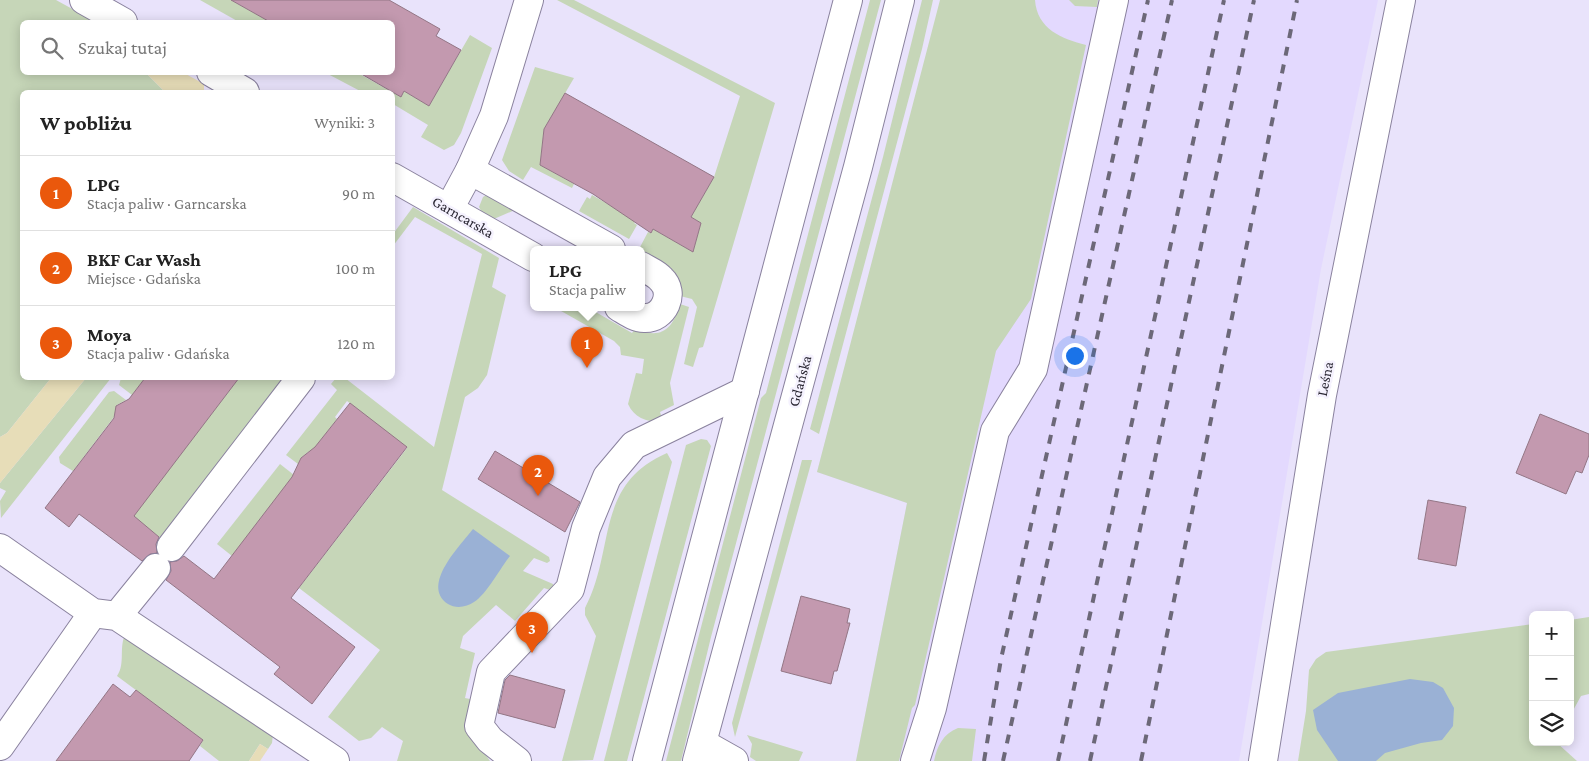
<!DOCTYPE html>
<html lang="pl">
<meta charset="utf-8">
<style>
:root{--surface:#fff;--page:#f6f6f6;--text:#222;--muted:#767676;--line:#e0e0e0;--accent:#ea580c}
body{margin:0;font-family:"Crimson Pro",serif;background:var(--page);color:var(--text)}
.controls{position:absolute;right:15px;bottom:15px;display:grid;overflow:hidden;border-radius:8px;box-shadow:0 2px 12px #0003}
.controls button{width:45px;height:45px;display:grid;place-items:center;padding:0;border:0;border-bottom:1px solid var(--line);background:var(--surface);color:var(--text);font:25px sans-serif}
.you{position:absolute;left:1074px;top:355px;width:18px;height:18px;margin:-12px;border:4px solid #fff;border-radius:50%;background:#1a73e8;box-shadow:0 0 0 8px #1a73e833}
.badge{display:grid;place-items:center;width:32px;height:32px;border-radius:50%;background:var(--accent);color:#fff;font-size:16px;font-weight:700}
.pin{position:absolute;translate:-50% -41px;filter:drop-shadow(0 1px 2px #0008)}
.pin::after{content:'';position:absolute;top:26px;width:18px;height:15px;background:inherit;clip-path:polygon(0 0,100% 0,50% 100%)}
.popup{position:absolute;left:530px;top:246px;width:115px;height:65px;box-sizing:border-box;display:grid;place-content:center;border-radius:8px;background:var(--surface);filter:drop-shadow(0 1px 4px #0005);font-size:16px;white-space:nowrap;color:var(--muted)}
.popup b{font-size:19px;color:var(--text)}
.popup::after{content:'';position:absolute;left:50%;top:100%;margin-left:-10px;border:10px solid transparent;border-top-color:var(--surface)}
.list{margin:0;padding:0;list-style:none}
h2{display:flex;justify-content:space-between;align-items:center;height:65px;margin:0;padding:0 20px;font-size:21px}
h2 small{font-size:16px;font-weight:400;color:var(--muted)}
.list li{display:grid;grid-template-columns:32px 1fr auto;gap:15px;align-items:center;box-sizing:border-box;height:75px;padding:0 20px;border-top:1px solid var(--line)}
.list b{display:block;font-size:19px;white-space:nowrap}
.list p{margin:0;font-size:16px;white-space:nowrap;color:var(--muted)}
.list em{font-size:16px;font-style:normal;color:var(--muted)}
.icon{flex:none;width:28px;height:28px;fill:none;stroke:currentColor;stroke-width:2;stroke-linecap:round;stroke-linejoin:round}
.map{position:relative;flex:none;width:1589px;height:761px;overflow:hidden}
.search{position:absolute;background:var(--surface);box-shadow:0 2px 12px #0003;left:20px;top:20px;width:375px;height:55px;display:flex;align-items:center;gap:12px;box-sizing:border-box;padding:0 18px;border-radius:8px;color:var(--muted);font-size:19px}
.panel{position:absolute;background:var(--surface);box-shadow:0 2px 12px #0003;left:20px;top:90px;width:375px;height:290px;border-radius:8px}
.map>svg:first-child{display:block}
.built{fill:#e3d9fe}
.green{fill:#c6d6b8}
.sand{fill:#e7ddb8}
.water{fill:#9ab1d5}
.building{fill:#c399af;stroke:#937685}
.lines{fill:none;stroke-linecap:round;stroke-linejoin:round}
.minor-casing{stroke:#8a829e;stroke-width:30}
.major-casing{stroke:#8a829e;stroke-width:30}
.minor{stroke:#fff;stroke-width:28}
.major{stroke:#fff;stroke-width:28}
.rail{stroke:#6c6878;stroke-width:4;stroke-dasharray:9 9;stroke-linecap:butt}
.labels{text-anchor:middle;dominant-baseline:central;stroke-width:5;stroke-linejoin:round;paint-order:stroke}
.street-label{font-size:15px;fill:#2b2834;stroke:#f5f2fe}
</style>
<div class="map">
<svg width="1589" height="761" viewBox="0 0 1589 761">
<rect width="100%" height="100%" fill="#e9e3fb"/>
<polygon class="built" points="942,0 1378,0 1321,269 1239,761 856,761 907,503 817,472"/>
<g class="green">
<polygon points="0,0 56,0 96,22 22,22 22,72 146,73 165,92 22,92 22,378 51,378 7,433 0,437"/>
<polygon points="200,0 231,0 270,22 239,22"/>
<path d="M557,0H574L775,103L703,347L699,348L693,367L684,364L697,307L692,299L680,296C681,271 660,267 641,256V249H639L648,232L651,233L653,229L693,252L701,223L691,217L714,177L740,96Z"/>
<polygon points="870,0 881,0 711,637 681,761 666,761 761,398 766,393"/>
<polygon points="922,0 933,0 922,49 819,434 810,429 883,157"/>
<path d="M940,0H1035C1037,29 1062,39 1086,45L1031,299L996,351L915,705L912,708L899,761H856L907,503L817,472Z"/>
<polygon points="1069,0 1098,0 1097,7 1075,6"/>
<polygon points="470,35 492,48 461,133 454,145 444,150 421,137 428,125 393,104 392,92 362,92 326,73 358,73 401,97 404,91 429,106"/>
<polygon points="535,67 574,78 544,129 540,165 574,184 572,188 531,167 523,180 509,171 502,160"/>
<polygon points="488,194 517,209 487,222 479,207 483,197"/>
<polygon points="592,195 636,220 634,223 637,225 629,239 579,211 587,197 590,199"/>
<polygon points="413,207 499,258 492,287 506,295 487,375 478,388 465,397 442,490 549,557 550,561 547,563 534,558 523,571 553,584 554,587 550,590 544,588 515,621 496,605 463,636 460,648 475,653 465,698 475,700 479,745 490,761 397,761 403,741 382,727 371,738 359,741 328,717 380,650 299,588 407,448 347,401 335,417 337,419 311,453 308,452 301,458 298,464 286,455 337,390 331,384 336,378 345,378 434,447 482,254 415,217 393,246 393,234"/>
<path d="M680,304L689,307L670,383L674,405L660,412L663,422C649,423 634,418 628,404L636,373L642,374L644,359L621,355L620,347L614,341L554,307H587L632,333L635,329C661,339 672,331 680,304Z"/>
<polygon points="86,378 111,378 1,518 0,501 6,491 0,488 0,483"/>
<polygon points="121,378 145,378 132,395 119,385"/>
<polygon points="239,378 291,378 163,540 133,516"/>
<polygon points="114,391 126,400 117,405 114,417 73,471 60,463 59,457 109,392"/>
<polygon points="701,439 707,440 711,446 627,761 604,761 686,445"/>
<path d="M667,453L672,462L593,760L562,761L596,636L585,615V608C616,549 594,485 667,453Z"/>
<polygon points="802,460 812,460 735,737 732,723"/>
<polygon points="280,464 294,475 232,556 217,544"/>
<polygon points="1589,617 1589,694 1581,696 1570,716 1570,620"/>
<polygon points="1533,624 1533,742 1556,742 1577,761 1298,761 1306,711 1309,670 1316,659 1326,652"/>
<path d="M126,633L273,734L272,743L268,749L260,744L249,761H219L200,746L203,740L117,676C126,663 118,647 126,633Z"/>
<path d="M958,728L976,729L972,761H934C937,746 943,734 958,728Z"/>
<polygon points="747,735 803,752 799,761 756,761 750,757 752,744"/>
</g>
<g class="sand">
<polygon points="146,73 184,73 204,84 204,92 165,92"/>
<polygon points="51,378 86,378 0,483 0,437 7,433"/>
<polygon points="260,744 268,749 260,761 249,761"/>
</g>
<g class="water">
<path d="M473,529L510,556C501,567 486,595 474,602C467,607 456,609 448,604C420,585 461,545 473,529Z"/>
<polygon points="1410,679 1433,682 1443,688 1454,708 1453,726 1442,740 1421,743 1385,753 1376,761 1338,761 1317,730 1313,710 1338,693"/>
</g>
<g class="building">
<polygon points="231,0 389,0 440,29 436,36 461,50 429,106 404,91 401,97 358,72 392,72 392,22 270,22"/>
<polygon points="565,93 714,177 691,217 701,223 693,252 653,229 651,233 593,194 540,165 544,129"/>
<polygon points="145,378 239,378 134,516 159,537 156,544 157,553 150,554 142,561 79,514 69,527 45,508 114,418 116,406 129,399"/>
<polygon points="350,403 407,447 291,598 355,647 312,704 274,674 280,667 166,580 171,571 170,562 177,561 184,556 214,579 292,477 301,458 315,447"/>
<polygon points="1540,414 1589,434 1589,455 1582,473 1576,471 1566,494 1516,473"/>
<polygon points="495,451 580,502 565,532 478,479"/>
<polygon points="1428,500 1466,507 1456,566 1418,559"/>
<polygon points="801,596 850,609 847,623 850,623 837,671 834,671 831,684 781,671"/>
<polygon points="510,675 565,690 555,728 498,713 505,680"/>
<polygon points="113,684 130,697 136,690 203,740 189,761 56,761"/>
</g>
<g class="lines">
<g class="minor-casing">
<g id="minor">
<polyline points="84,0 123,22"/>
<polyline points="211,72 245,92"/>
<polyline points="470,170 611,249"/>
<polyline points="392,177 533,257"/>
<polyline points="449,209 470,170 494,116 529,0"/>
<path d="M619,307C626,311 635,318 644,318C664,319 676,293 661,279C656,273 647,270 641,266"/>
<polyline points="171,547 301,378"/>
<polyline points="0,548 93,613 117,616 335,761"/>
<polyline points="117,616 156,568"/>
<polyline points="702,743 734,761"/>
<polyline points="0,746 93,613"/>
<polyline points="517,761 490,740 479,726 491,672 570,589 586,528 607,477 634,445 745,391"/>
<polyline points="915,761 932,708 995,431 1033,369 1114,0"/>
<polyline points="1263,761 1322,395 1401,0"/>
</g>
</g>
<g class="major-casing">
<g id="major">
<polyline points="647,761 848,0"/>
<polyline points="697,761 858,167 900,0"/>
</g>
</g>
<use href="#minor" class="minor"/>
<use href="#major" class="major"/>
<g class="rail">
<polyline points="984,761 1001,659 1148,0"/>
<polyline points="1003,761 1172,0"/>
<polyline points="1058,761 1224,0"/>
<polyline points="1090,761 1254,0"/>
<polyline points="1141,761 1297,0"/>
</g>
</g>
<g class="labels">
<g class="street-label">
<text transform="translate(463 217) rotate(30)">Garncarska</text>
<text transform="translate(1325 379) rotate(-79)">Leśna</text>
<text transform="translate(800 381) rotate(-75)">Gdańska</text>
</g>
</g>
</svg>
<div class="controls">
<button>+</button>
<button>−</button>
<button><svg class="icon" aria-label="layers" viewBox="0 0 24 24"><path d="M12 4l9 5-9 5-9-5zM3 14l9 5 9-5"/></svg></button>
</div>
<div class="you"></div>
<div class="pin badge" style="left:587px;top:368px">1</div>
<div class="popup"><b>LPG</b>Stacja paliw</div>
<div class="pin badge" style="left:538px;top:496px">2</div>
<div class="pin badge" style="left:532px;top:653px">3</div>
<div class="search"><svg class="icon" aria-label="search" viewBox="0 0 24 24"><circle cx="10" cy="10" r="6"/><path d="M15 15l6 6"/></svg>Szukaj tutaj</div>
<section class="panel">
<h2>W pobliżu<small>Wyniki: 3</small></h2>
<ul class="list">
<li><span class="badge">1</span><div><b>LPG</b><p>Stacja paliw · Garncarska</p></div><em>90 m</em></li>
<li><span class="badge">2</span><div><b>BKF Car Wash</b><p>Miejsce · Gdańska</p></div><em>100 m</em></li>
<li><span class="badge">3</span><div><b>Moya</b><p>Stacja paliw · Gdańska</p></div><em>120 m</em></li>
</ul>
</section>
</div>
